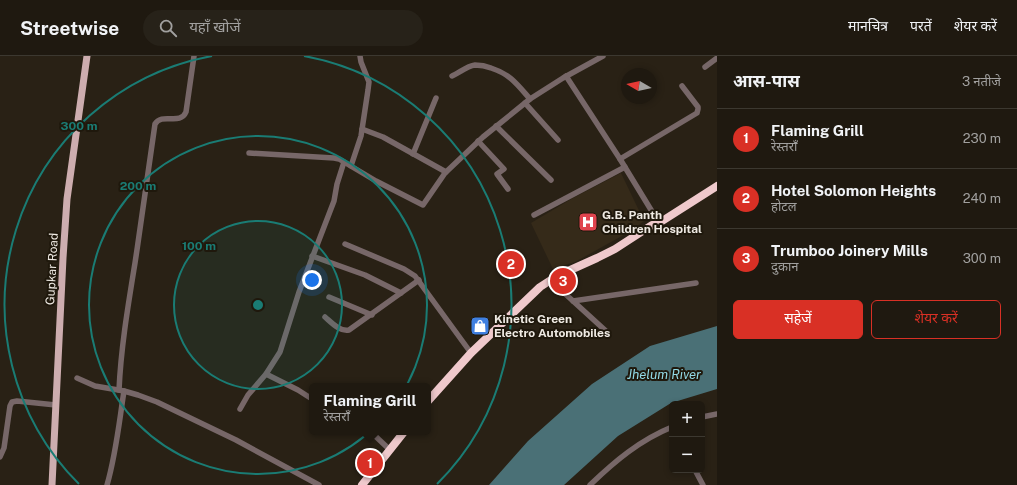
<!DOCTYPE html>
<html lang="hi">
<meta charset="utf-8">
<style>
:root{--surface:#1f1910;--page:#272219;--text:#f1f3f6;--muted:#a1a09f;--line:#3c3830;--accent:#d93025}
body{margin:0;font-family:"Public Sans","Noto Sans Devanagari",sans-serif;background:var(--page);color:var(--text)}
.controls{position:absolute;right:12px;bottom:12px;display:grid;overflow:hidden;border-radius:6px;box-shadow:0 2px 6px #0003}
.controls button{width:36px;height:36px;display:grid;place-items:center;padding:0;border:0;border-bottom:1px solid var(--line);background:var(--surface);color:var(--text);font:20px sans-serif}
.compass{position:absolute;left:621px;top:12px;width:36px;height:36px;border-radius:50%;background:var(--surface);box-shadow:0 2px 6px #0003;rotate:279deg}
.you{position:absolute;left:312px;top:224px;width:14px;height:14px;margin:-10px;border:3px solid #fff;border-radius:50%;background:#1a73e8;box-shadow:0 0 0 6px #1a73e833}
.badge{display:grid;place-items:center;width:26px;height:26px;border-radius:50%;background:var(--accent);color:#fff;font-size:13px;font-weight:700}
.pin{position:absolute;translate:-50% -50%;border:2px solid #fff;box-shadow:0 1px 4px #0006}
.popup{position:absolute;left:309px;top:327px;width:122px;height:52px;box-sizing:border-box;display:grid;place-content:center;border-radius:6px;background:var(--surface);filter:drop-shadow(0 1px 3px #0005);font-size:13px;white-space:nowrap;color:var(--muted)}
.popup b{font-size:15px;color:var(--text)}
.popup::after{content:'';position:absolute;left:50%;top:100%;margin-left:-8px;border:8px solid transparent;border-top-color:var(--surface)}
.list{margin:0;padding:0;list-style:none}
h2{display:flex;justify-content:space-between;align-items:center;height:52px;margin:0;padding:0 16px;font-size:17px}
h2 small{font-size:13px;font-weight:400;color:var(--muted)}
.list li{display:grid;grid-template-columns:26px 1fr auto;gap:12px;align-items:center;box-sizing:border-box;height:60px;padding:0 16px;border-top:1px solid var(--line)}
.list b{display:block;font-size:15px;white-space:nowrap}
.list p{margin:0;font-size:13px;white-space:nowrap;color:var(--muted)}
.list em{font-size:13px;font-style:normal;color:var(--muted)}
.actions{display:flex;gap:8px;padding:12px 16px}
.actions a{flex:1;padding:9px 0;border:1px solid var(--accent);border-radius:6px;text-align:center;font-size:14px;color:var(--accent)}
.actions .main{background:var(--accent);color:#fff}
.icon{flex:none;width:22px;height:22px;fill:none;stroke:currentColor;stroke-width:2;stroke-linecap:round;stroke-linejoin:round}
.map{position:relative;flex:none;width:717px;height:429px;overflow:hidden}
header{display:flex;align-items:center;gap:24px;box-sizing:border-box;height:56px;padding:0 20px;background:var(--surface);border-bottom:1px solid var(--line)}
header strong{font-size:19px}
nav{display:flex;gap:22px;margin-inline-start:auto;font-size:14px}
.search{width:280px;height:36px;background:var(--page);display:flex;align-items:center;gap:10px;box-sizing:border-box;padding:0 14px;border-radius:22px;color:var(--muted);font-size:15px}
main{display:flex}
aside{flex:1;background:var(--surface)}
.map>svg:first-child{display:block}
.built{fill:#352a19}
.water{fill:#4a7076}
.lines{fill:none;stroke-linecap:round;stroke-linejoin:round}
.minor{stroke:#776768;stroke-width:5.5}
.major{stroke:#cdadaf;stroke-width:7}
.highway{stroke:#efc9cc;stroke-width:8}
.ring{fill:none;stroke:#1a7c74;stroke-width:2}
.labels{text-anchor:middle;dominant-baseline:central;stroke-width:4;stroke-linejoin:round;paint-order:stroke}
.poi-label{font-size:12px;font-weight:bold;fill:#efeae3;stroke:#1f180c;text-anchor:start}
.street-label{font-size:12px;fill:#efeae3;stroke:#1f180c}
.water-label{font-size:13px;font-style:italic;fill:#91d8e4;stroke:#1f180c}
.centre{fill:#1a7c74;stroke:#1f180c;stroke-width:2}
.ring-label{font-size:12px;text-anchor:middle;font-weight:bold;fill:#1a7c74;stroke:#1f180c;stroke-width:4;stroke-linejoin:round;paint-order:stroke}
</style>
<header>
<strong>Streetwise</strong>
<div class="search"><svg class="icon" aria-label="search" viewBox="0 0 24 24"><circle cx="10" cy="10" r="6"/><path d="M15 15l6 6"/></svg>यहाँ खोजें</div>
<nav><a>मानचित्र</a><a>परतें</a><a>शेयर करें</a></nav>
</header>
<main>
<div class="map">
<svg width="717" height="429" viewBox="0 0 717 429">
<rect width="100%" height="100%" fill="#292115"/>
<polygon class="built" points="621,117 644,165 629,176 575,206 553,213 531,167 573,142"/>
<polygon class="water" points="717,270 717,333 671,347 618,380 564,429 489,429 528,385 592,328 650,290"/>
<g class="lines">
<g class="minor">
<polyline points="705,11 717,2"/>
<path d="M452,20C459,17 467,10 475,9C480,9 486,10 491,12C510,18 517,28 530,43"/>
<polyline points="566,20 620,103 659,167"/>
<polyline points="525,47 558,84"/>
<polyline points="496,70 551,124"/>
<polyline points="362,73 383,81 446,116"/>
<polyline points="478,85 504,113 497,118 508,133"/>
<polyline points="249,97 334,102 339,103 376,125 423,149 445,117 483,81 530,43 563,22 603,0"/>
<polyline points="413,98 436,42"/>
<polyline points="620,103 697,57 698,53 698,51 682,30"/>
<polyline points="351,110 361,80 368,34 369,26 361,6 360,0"/>
<polyline points="534,159 625,111"/>
<polyline points="345,188 404,213 415,220 471,297"/>
<polyline points="312,200 365,219 401,237"/>
<polyline points="550,224 607,276"/>
<polyline points="329,241 372,259"/>
<polyline points="573,245 696,227"/>
<path d="M325,261C332,267 340,276 349,274L419,224"/>
<polyline points="266,318 298,334 312,343"/>
<polyline points="77,322 95,330 124,335 138,339 157,346 236,384 319,429"/>
<path d="M119,334C121,291 128,250 135,207C142,161 148,115 155,68C162,56 180,70 186,56L194,0"/>
<polyline points="240,353 248,339 266,318 280,296 299,236 334,145 337,128 344,106"/>
<polyline points="702,361 717,358"/>
<polyline points="371,376 390,394"/>
<polyline points="0,401 4,392 10,350 12,346 17,345 56,349"/>
<polyline points="695,414 703,429"/>
<path d="M107,429C116,398 119,367 124,335"/>
<path d="M590,429C615,405 640,384 672,371"/>
</g>
<polyline class="major" points="52,429 63,202 67,143 87,0"/>
<g class="highway">
<polyline points="428,345 471,297 540,231 557,220 597,202 615,193 652,169 659,167 717,130"/>
<polyline points="362,429 404,376"/>
</g>
</g>
<circle cx="258" cy="249" r="84" fill="#1a7c74" fill-opacity=".12"/>
<g class="ring">
<circle cx="258" cy="249" r="84"/>
<circle cx="258" cy="249" r="169"/>
<path d="M79 428A253 253 0 0 1 212 0M304 0A253 253 0 0 1 437 428"/>
</g>
<defs>
<g id="hospital-square" transform="scale(1)"><rect x="-9" y="-9" width="18" height="18" rx="4" fill="#e0444e" stroke="#1f180c"/><path d="M-5-5h3v3.5h4V-5h3V5h-3V1.5h-4V5h-3Z" fill="#fff"/></g>
<g id="shop-square" transform="scale(1)"><rect x="-9" y="-9" width="18" height="18" rx="4" fill="#3f7fe0" stroke="#1f180c"/><path d="M-5-2.5h2.3a2.7 3.5 0 0 1 5.4 0H5L5.5 6h-11ZM-1.5-2.5h3a1.5 2.3 0 0 0-3 0Z" fill="#fff"/></g>
</defs>
<g fill-rule="evenodd">
<use href="#hospital-square" x="588" y="166"/>
<use href="#shop-square" x="480" y="270"/>
</g>
<g class="labels">
<g class="poi-label">
<text x="602" y="159">G.B. Panth<tspan x="602" dy="14">Children Hospital</tspan></text>
<text x="494" y="263">Kinetic Green<tspan x="494" dy="14">Electro Automobiles</tspan></text>
</g>
<g class="street-label">
<text transform="translate(52 213) rotate(-87)">Gupkar Road</text>
</g>
<g class="water-label">
<text x="664" y="318">Jhelum River</text>
</g>
</g>
<circle cx="258" cy="249" r="6" class="centre"/>
<g class="ring-label">
<text x="79" y="74">300 m</text>
<text x="138" y="134">200 m</text>
<text x="199" y="194">100 m</text>
</g>
</svg>
<div class="controls">
<button>+</button>
<button>−</button>
</div>
<svg class="compass" viewBox="-18 -18 36 36"><path d="M0-13l5 13h-10z" fill="#e53935"/><path d="M0 13l5-13h-10z" fill="#a1a09f"/></svg>
<div class="you"></div>
<div class="pin badge" style="left:370px;top:407px">1</div>
<div class="popup"><b>Flaming Grill</b>रेस्तराँ</div>
<div class="pin badge" style="left:511px;top:208px">2</div>
<div class="pin badge" style="left:563px;top:225px">3</div>
</div>
<aside>
<h2>आस-पास<small>3 नतीजे</small></h2>
<ul class="list">
<li><span class="badge">1</span><div><b>Flaming Grill</b><p>रेस्तराँ</p></div><em>230 m</em></li>
<li><span class="badge">2</span><div><b>Hotel Solomon Heights</b><p>होटल</p></div><em>240 m</em></li>
<li><span class="badge">3</span><div><b>Trumboo Joinery Mills</b><p>दुकान</p></div><em>300 m</em></li>
</ul>
<div class="actions"><a class="main">सहेजें</a><a>शेयर करें</a></div>
</aside>
</main>
